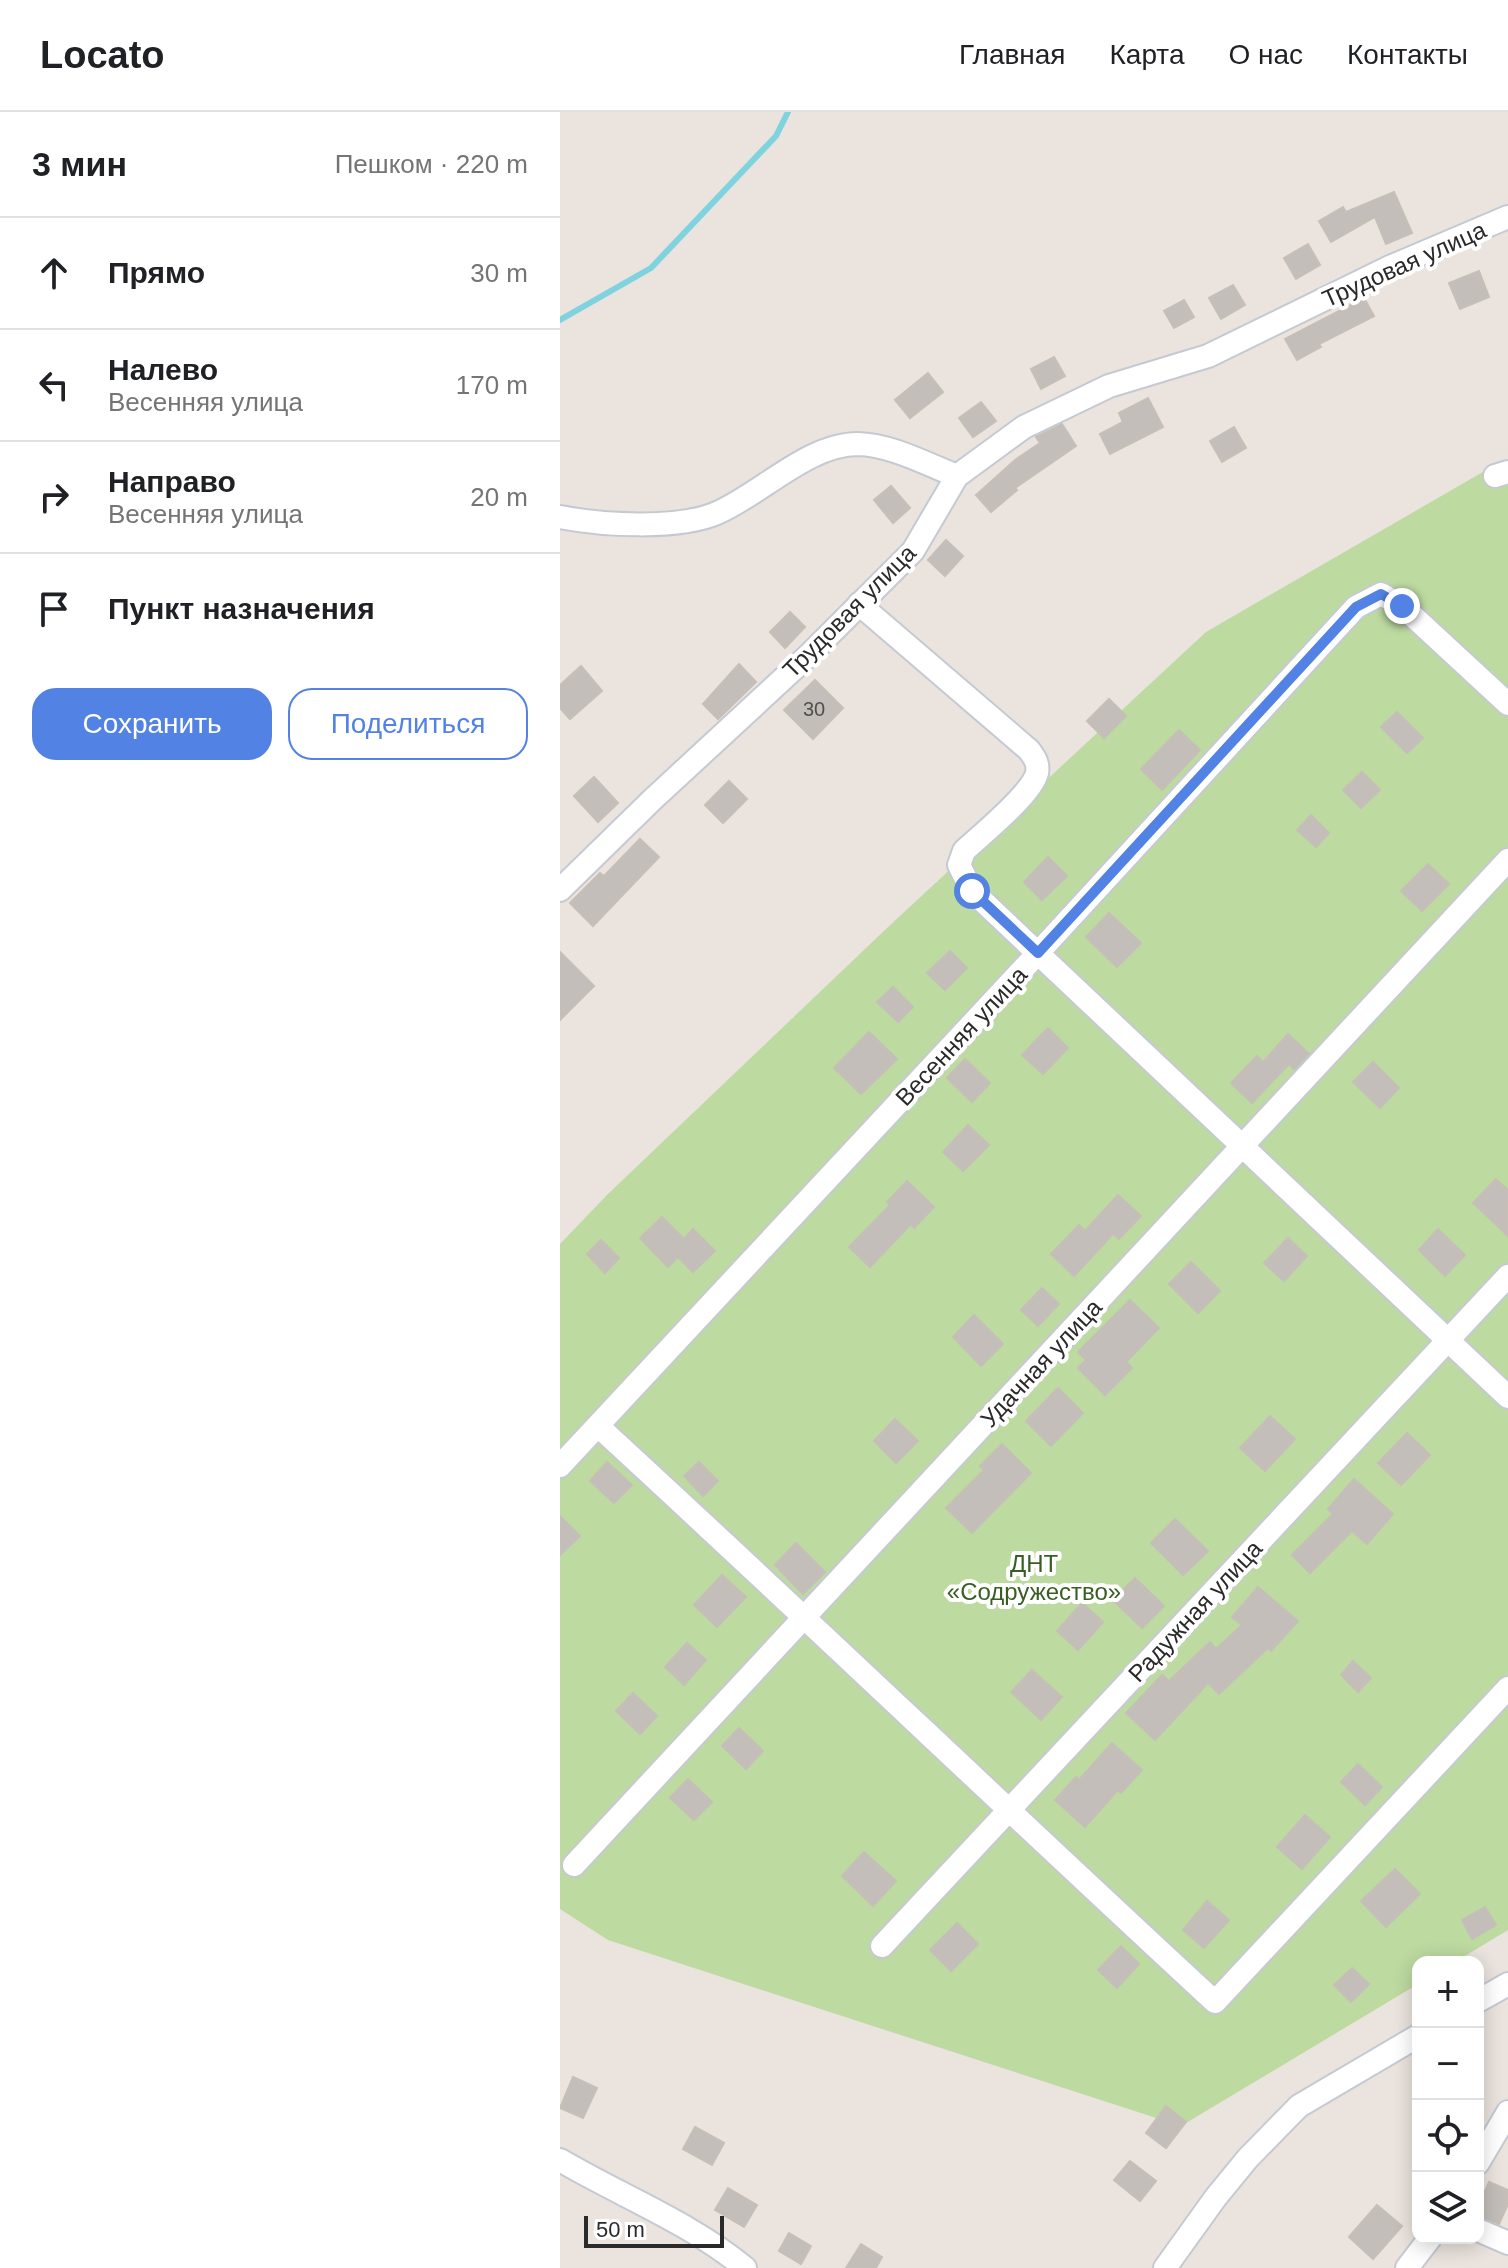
<!DOCTYPE html>
<html lang="ru">
<meta charset="utf-8">
<style>
:root{--surface:#fff;--page:#f6f6f6;--text:#202124;--muted:#757577;--line:#e0e0e0;--accent:#5282e3}
body{margin:0;font-family:Helvetica,sans-serif;background:var(--page);color:var(--text)}
.controls{position:absolute;right:24px;bottom:24px;display:grid;overflow:hidden;border-radius:16px;box-shadow:0 4px 20px #0003}
.controls button{width:72px;height:72px;display:grid;place-items:center;padding:0;border:0;border-bottom:2px solid var(--line);background:var(--surface);color:var(--text);font:40px sans-serif}
.scale{position:absolute;left:24px;bottom:20px;width:140px;box-sizing:border-box;padding-left:8px;border:4px solid #2a2a2a;border-top:0;font-size:22px;line-height:28px;white-space:nowrap;color:#2a2a2a;-webkit-text-stroke:6px #fff;paint-order:stroke}
.stop{position:absolute;width:24px;height:24px;margin:-18px;border:6px solid #5282e3;border-radius:50%;background:#fff}
.stop.end{background:#5282e3;border-color:#fff;box-shadow:0 2px 8px #0008}
.list{margin:0;padding:0;list-style:none}
h2{display:flex;justify-content:space-between;align-items:center;height:104px;margin:0;padding:0 32px;font-size:34px}
h2 small{font-size:26px;font-weight:400;color:var(--muted)}
.list li{display:grid;grid-template-columns:52px 1fr auto;gap:24px;align-items:center;box-sizing:border-box;height:112px;padding:0 32px;border-top:2px solid var(--line)}
.list b{display:block;font-size:30px;white-space:nowrap}
.list p{margin:0;font-size:26px;white-space:nowrap;color:var(--muted)}
.list em{font-size:26px;font-style:normal;color:var(--muted)}
.actions{display:flex;gap:16px;padding:24px 32px}
.actions a{flex:1;padding:18px 0;border:2px solid var(--accent);border-radius:24px;text-align:center;font-size:28px;color:var(--accent)}
.actions .main{background:var(--accent);color:#fff}
.icon{flex:none;width:44px;height:44px;fill:none;stroke:currentColor;stroke-width:2;stroke-linecap:round;stroke-linejoin:round}
.map{position:relative;flex:none;width:948px;height:2156px;overflow:hidden}
header{display:flex;align-items:center;gap:48px;box-sizing:border-box;height:112px;padding:0 40px;background:var(--surface);border-bottom:2px solid var(--line)}
header strong{font-size:38px}
nav{display:flex;gap:44px;margin-inline-start:auto;font-size:28px}
main{display:flex}
aside{flex:1;background:var(--surface)}
.map>svg:first-child{display:block}
.green{fill:#bddaa1}
.lines{fill:none;stroke-linecap:round;stroke-linejoin:round}
.stream{stroke:#7ed3df;stroke-width:6}
.building{fill:#c3beb9;stroke:#c5bfb8;stroke-width:2}
.minor-casing{stroke:#c5cad2;stroke-width:26}
.minor{stroke:#fff;stroke-width:22}
.route{stroke:#5282e3;stroke-width:10}
.labels{text-anchor:middle;dominant-baseline:central;stroke-width:8;stroke-linejoin:round;paint-order:stroke}
.number-label{font-size:20px;fill:#504f4e}
.street-label{font-size:24px;fill:#2a2a2a;stroke:#fff}
.park-label{font-size:24px;fill:#385e23;stroke:#fff}
</style>
<header>
<strong>Locato</strong>
<nav><a>Главная</a><a>Карта</a><a>О нас</a><a>Контакты</a></nav>
</header>
<main>
<aside>
<h2>3 мин<small>Пешком · 220 m</small></h2>
<ul class="list">
<li><svg class="icon" aria-label="ahead" viewBox="0 0 24 24"><path d="M12 20V5M6 11l6-6 6 6"/></svg><div><b>Прямо</b></div><em>30 m</em></li>
<li><svg class="icon" aria-label="left" viewBox="0 0 24 24"><path d="M17 20v-9H6M10 6l-5 5 5 5"/></svg><div><b>Налево</b><p>Весенняя улица</p></div><em>170 m</em></li>
<li><svg class="icon" aria-label="right" viewBox="0 0 24 24"><path d="M7 20v-9h11M14 6l5 5-5 5"/></svg><div><b>Направо</b><p>Весенняя улица</p></div><em>20 m</em></li>
<li><svg class="icon" aria-label="arrive" viewBox="0 0 24 24"><path d="M6 21V4h12l-3 4 3 4H6"/></svg><div><b>Пункт назначения</b></div></li>
</ul>
<div class="actions"><a class="main">Сохранить</a><a>Поделиться</a></div>
</aside>
<div class="map">
<svg width="948" height="2156" viewBox="0 0 948 2156">
<rect width="100%" height="100%" fill="#eae3de"/>
<polygon class="green" points="928,357 948,360 948,1818 895,1850 858,1850 858,1872 621,2014 48,1828 0,1797 0,1132 48,1082 327,816 646,520"/>
<g class="lines">
<polyline class="stream" points="0,208 91,156 216,24 228,0"/>
</g>
<g class="building">
<polygon points="834,80 852,121 826,132 815,105 771,130 759,109 783,95 786,100"/>
<polygon points="748,132 760,153 736,167 724,146"/>
<polygon points="919,159 929,185 900,197 889,171"/>
<polygon points="673,173 685,193 661,207 649,186"/>
<polygon points="804,186 814,204 759,232 761,235 737,248 725,227"/>
<polygon points="624,188 634,205 614,216 604,199"/>
<polygon points="494,245 505,264 481,277 471,257"/>
<polygon points="368,261 383,280 350,306 335,288"/>
<polygon points="588,286 603,315 550,342 540,322 563,310 559,301"/>
<polygon points="421,290 436,309 413,325 399,306"/>
<polygon points="502,312 516,334 455,376 457,378 431,400 416,383 455,348 480,331 476,325"/>
<polygon points="674,315 686,336 662,350 650,329"/>
<polygon points="331,374 350,396 333,411 314,388"/>
<polygon points="386,428 403,444 385,464 368,448"/>
<polygon points="230,500 245,515 225,536 210,520"/>
<polygon points="179,552 196,570 158,607 143,592"/>
<polygon points="21,554 42,579 10,607 0,596 0,573"/>
<polygon points="255,568 283,596 253,627 224,598"/>
<polygon points="549,587 566,604 544,626 527,609"/>
<polygon points="837,600 863,626 847,641 821,615"/>
<polygon points="619,618 640,638 602,678 581,657"/>
<polygon points="802,660 820,678 801,696 783,678"/>
<polygon points="34,665 58,691 38,710 14,684"/>
<polygon points="169,669 187,687 163,711 145,693"/>
<polygon points="751,703 769,721 756,735 737,718"/>
<polygon points="80,727 99,745 33,814 10,791 40,761 44,764"/>
<polygon points="488,745 507,764 482,788 464,770"/>
<polygon points="868,752 889,772 862,799 841,779"/>
<polygon points="549,801 581,831 557,855 526,825"/>
<polygon points="390,839 407,856 385,878 367,861"/>
<polygon points="0,840 34,874 0,908"/>
<polygon points="333,875 353,895 338,910 317,890"/>
<polygon points="488,916 508,936 483,962 462,943"/>
<polygon points="309,920 337,947 301,982 274,956"/>
<polygon points="728,922 749,942 734,957 729,952 692,991 671,971 697,944 703,950"/>
<polygon points="405,947 430,971 412,990 387,966"/>
<polygon points="813,950 839,976 820,996 793,970"/>
<polygon points="408,1013 429,1033 403,1059 383,1040"/>
<polygon points="936,1067 948,1078 948,1124 913,1091"/>
<polygon points="347,1069 374,1095 354,1116 351,1112 310,1155 289,1135 330,1093 327,1090"/>
<polygon points="558,1083 581,1104 559,1127 553,1122 514,1164 491,1142 519,1113 525,1119"/>
<polygon points="102,1105 124,1127 133,1117 155,1139 133,1160 118,1145 108,1155 80,1126"/>
<polygon points="878,1117 905,1143 885,1164 859,1138"/>
<polygon points="728,1126 747,1144 724,1169 704,1151"/>
<polygon points="41,1128 59,1146 45,1161 27,1142"/>
<polygon points="631,1150 660,1179 638,1201 609,1172"/>
<polygon points="482,1176 499,1192 478,1214 461,1198"/>
<polygon points="570,1188 599,1216 566,1250 572,1256 545,1283 518,1256 526,1248 518,1240"/>
<polygon points="414,1203 443,1232 421,1254 393,1225"/>
<polygon points="498,1276 523,1301 491,1334 466,1309"/>
<polygon points="710,1304 735,1327 705,1359 680,1336"/>
<polygon points="335,1307 358,1329 336,1351 314,1329"/>
<polygon points="847,1321 870,1343 841,1373 818,1351"/>
<polygon points="442,1332 471,1361 412,1421 386,1396 424,1358 420,1354"/>
<polygon points="47,1350 72,1373 54,1391 30,1369"/>
<polygon points="139,1350 158,1369 143,1384 124,1364"/>
<polygon points="794,1367 833,1402 807,1432 792,1419 750,1461 732,1443 773,1402 768,1397"/>
<polygon points="0,1404 20,1424 0,1443"/>
<polygon points="615,1407 648,1439 623,1463 591,1431"/>
<polygon points="236,1431 265,1460 243,1482 215,1453"/>
<polygon points="162,1463 186,1485 157,1515 134,1493"/>
<polygon points="575,1466 604,1494 582,1516 553,1488"/>
<polygon points="698,1475 738,1509 711,1539 708,1536 659,1582 648,1571 595,1628 566,1601 602,1563 609,1569 650,1530 656,1537 682,1513 672,1505"/>
<polygon points="522,1491 543,1510 518,1538 497,1519"/>
<polygon points="127,1531 146,1548 124,1573 105,1555"/>
<polygon points="793,1549 811,1566 798,1580 781,1563"/>
<polygon points="472,1558 502,1585 481,1608 451,1580"/>
<polygon points="73,1581 97,1604 80,1622 56,1599"/>
<polygon points="179,1616 203,1639 186,1657 162,1634"/>
<polygon points="552,1631 582,1658 561,1681 558,1678 525,1715 495,1688 516,1665 519,1668"/>
<polygon points="798,1652 822,1675 805,1693 781,1670"/>
<polygon points="128,1667 152,1690 134,1708 110,1686"/>
<polygon points="745,1703 770,1725 742,1757 717,1735"/>
<polygon points="304,1740 336,1769 313,1794 282,1764"/>
<polygon points="835,1757 860,1782 826,1815 801,1789"/>
<polygon points="647,1789 669,1808 644,1836 623,1818"/>
<polygon points="925,1795 936,1813 912,1827 902,1808"/>
<polygon points="397,1811 418,1832 391,1859 370,1838"/>
<polygon points="561,1834 579,1852 557,1876 538,1858"/>
<polygon points="792,1856 809,1872 791,1890 774,1873"/>
<polygon points="13,1965 37,1976 23,2006 0,1996"/>
<polygon points="606,1994 626,2010 606,2036 586,2021"/>
<polygon points="135,2015 164,2031 152,2053 123,2037"/>
<polygon points="570,2049 596,2069 580,2089 554,2068"/>
<polygon points="929,2070 948,2078 948,2092 939,2112 918,2103 918,2094"/>
<polygon points="168,2076 197,2093 184,2115 155,2098"/>
<polygon points="817,2093 842,2114 813,2147 789,2125"/>
<polygon points="229,2121 251,2134 241,2152 219,2139"/>
<polygon points="301,2132 322,2145 316,2156 286,2156"/>
</g>
<g class="lines">
<g class="minor-casing">
<g id="minor">
<polyline points="935,364 948,360"/>
<path d="M0,405C41,413 118,418 157,401C201,382 248,332 298,332C332,333 366,352 397,364"/>
<path d="M299,492L469,638C474,645 479,651 477,661C472,682 421,723 404,739L399,753L412,779L948,1285"/>
<polyline points="0,778 92,688 251,541 353,439 397,364 464,315 549,274 648,244 830,155 948,105"/>
<path d="M38,1314C245,1504 448,1699 655,1890L948,1576"/>
<polyline points="0,1354 478,841 796,495 821,482 842,494 948,592"/>
<polyline points="14,1753 948,748"/>
<polyline points="322,1834 948,1164"/>
<polyline points="918,1889 948,1872"/>
<path d="M0,2048C61,2084 131,2111 185,2156"/>
<polyline points="918,2051 948,2000"/>
<polyline points="918,2118 948,2131"/>
<polyline points="605,2156 656,2085 688,2046 739,1994 858,1924"/>
<polyline points="847,2156 870,2126"/>
</g>
</g>
<use href="#minor" class="minor"/>
</g>
<g class="lines">
<polyline class="route" points="412,779 478,841 796,495 821,482 842,494"/>
</g>
<g class="labels">
<g class="number-label">
<text x="254" y="597">30</text>
</g>
<g class="street-label">
<text transform="translate(844 152) rotate(-24)">Трудовая улица</text>
<text transform="translate(289 499) rotate(-45)">Трудовая улица</text>
<text transform="translate(401 924) rotate(-47)">Весенняя улица</text>
<text transform="translate(481 1251) rotate(-47)">Удачная улица</text>
<text transform="translate(635 1499) rotate(-47)">Радужная улица</text>
</g>
<g class="park-label">
<text x="474" y="1451">ДНТ<tspan x="474" dy="28">«Содружество»</tspan></text>
</g>
</g>
</svg>
<div class="controls">
<button>+</button>
<button>−</button>
<button><svg class="icon" aria-label="locate" viewBox="0 0 24 24"><circle cx="12" cy="12" r="6"/><path d="M12 2v4M12 18v4M2 12h4M18 12h4"/></svg></button>
<button><svg class="icon" aria-label="layers" viewBox="0 0 24 24"><path d="M12 4l9 5-9 5-9-5zM3 14l9 5 9-5"/></svg></button>
</div>
<div class="scale">50 m</div>
<div class="stop" style="left:412px;top:779px"></div>
<div class="stop end" style="left:842px;top:494px"></div>
</div>
</main>
